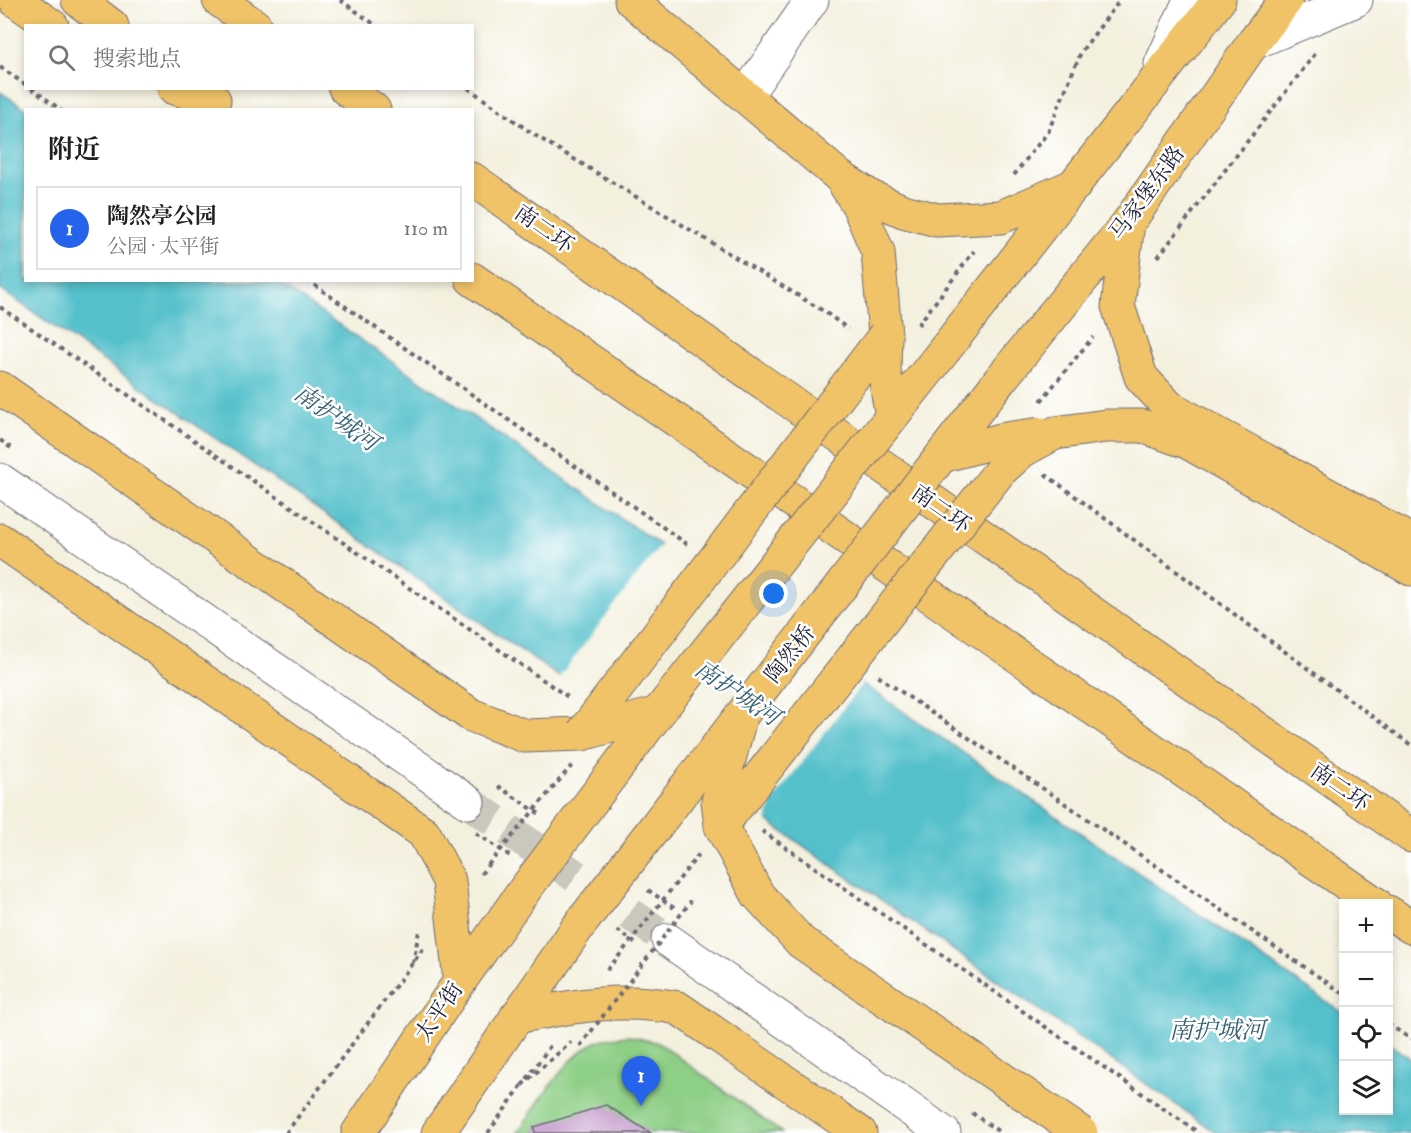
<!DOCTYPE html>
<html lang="zh">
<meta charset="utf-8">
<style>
:root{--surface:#fff;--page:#f2f2f2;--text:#202124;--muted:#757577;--line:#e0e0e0;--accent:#2563eb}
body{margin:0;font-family:"IM FELL Double Pica","Noto Serif SC",serif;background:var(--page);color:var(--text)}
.controls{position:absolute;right:18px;bottom:18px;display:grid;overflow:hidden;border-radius:0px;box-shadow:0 3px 9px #0003}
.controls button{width:54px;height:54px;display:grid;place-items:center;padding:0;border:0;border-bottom:2px solid var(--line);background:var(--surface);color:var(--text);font:30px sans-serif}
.you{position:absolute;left:774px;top:594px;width:21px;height:21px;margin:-15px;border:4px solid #fff;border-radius:50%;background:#1a73e8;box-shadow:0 0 0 9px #1a73e833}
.badge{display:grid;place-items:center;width:39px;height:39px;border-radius:50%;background:var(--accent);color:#fff;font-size:20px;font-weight:700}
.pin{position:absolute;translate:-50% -50px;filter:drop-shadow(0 2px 3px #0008)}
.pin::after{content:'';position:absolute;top:32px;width:21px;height:18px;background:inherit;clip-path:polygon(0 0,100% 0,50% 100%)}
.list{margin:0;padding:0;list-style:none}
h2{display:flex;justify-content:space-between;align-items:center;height:78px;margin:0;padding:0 24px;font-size:26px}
h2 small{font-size:20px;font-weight:400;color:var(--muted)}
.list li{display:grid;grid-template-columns:39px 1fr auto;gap:18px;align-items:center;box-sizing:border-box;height:84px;margin:0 12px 12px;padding:0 12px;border:2px solid var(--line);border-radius:0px}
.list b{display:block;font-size:22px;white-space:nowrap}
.list p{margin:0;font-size:20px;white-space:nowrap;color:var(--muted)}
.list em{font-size:20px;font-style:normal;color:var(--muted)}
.icon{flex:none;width:33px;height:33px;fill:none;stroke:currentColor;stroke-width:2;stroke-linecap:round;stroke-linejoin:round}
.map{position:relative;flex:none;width:1411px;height:1133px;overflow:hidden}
.search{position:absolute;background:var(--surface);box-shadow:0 3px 9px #0003;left:24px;top:24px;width:450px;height:66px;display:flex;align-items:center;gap:15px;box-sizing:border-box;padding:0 21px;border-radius:0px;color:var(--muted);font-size:22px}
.panel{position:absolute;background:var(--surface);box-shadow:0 3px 9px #0003;left:24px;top:108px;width:450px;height:174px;border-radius:0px}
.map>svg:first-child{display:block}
.green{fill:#8ecf86;stroke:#587860;stroke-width:1.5}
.water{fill:#53c0cb;stroke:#3a7183;stroke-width:1.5}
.pier{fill:#f4f0de}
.building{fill:#c39aca}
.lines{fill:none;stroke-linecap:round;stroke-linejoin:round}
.minor-tunnel{stroke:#cac7bd;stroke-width:33;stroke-dasharray:33 16;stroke-linecap:butt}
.minor-casing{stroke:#6c6a74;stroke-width:35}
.major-casing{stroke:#6c6a74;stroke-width:35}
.highway-casing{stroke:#6c6a74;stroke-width:35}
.path{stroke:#6c6a74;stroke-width:4;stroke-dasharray:4.5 4.5;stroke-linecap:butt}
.minor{stroke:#fff;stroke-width:33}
.major{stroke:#f0c369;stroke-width:33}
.highway{stroke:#f0c369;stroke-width:33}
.major-bridge-casing{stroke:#6c6a74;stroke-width:35;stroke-linecap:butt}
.highway-bridge-casing{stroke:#6c6a74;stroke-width:35;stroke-linecap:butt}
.path-bridge{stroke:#6c6a74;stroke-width:4;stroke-dasharray:4.5 4.5;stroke-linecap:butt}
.major-bridge{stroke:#f0c369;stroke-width:33}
.highway-bridge{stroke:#f0c369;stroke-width:33}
.labels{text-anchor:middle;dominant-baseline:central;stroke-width:5;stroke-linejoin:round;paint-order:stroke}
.street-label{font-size:22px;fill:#22223b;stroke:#fff}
.water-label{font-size:24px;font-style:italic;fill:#366175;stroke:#fff}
</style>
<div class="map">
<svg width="1411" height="1133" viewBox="0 0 1411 1133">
<rect width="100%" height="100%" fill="#fff"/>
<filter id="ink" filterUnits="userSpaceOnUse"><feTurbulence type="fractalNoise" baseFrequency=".0167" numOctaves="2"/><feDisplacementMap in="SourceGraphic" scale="12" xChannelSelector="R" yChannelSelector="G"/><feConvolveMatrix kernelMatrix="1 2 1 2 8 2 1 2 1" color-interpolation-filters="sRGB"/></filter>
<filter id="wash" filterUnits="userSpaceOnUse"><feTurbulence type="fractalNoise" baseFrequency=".008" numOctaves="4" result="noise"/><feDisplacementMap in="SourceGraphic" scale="24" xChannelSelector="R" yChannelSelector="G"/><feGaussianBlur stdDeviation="1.35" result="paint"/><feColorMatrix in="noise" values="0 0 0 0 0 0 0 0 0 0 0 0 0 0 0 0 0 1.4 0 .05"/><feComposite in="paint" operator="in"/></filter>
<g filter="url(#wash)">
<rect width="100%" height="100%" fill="#f4f0de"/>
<path class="green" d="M629,1036L659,1043L782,1133H517C537,1106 568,1051 601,1040C609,1037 620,1037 629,1036Z"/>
<polygon class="water" points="0,92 26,109 26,280 275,281 1343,1013 1344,1110 1388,1110 1389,1044 1411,1059 1411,1133 1217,1133 0,289"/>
<polygon class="pier" points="663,542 864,681 772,801 766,825 557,680"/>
<g id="blocks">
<polygon class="building" points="606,1105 651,1133 535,1133 534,1127"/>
</g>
</g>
<g filter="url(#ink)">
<use href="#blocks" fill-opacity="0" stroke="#6c6a74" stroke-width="1.5"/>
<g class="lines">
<polyline class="minor-tunnel" points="468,802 668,940"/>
<g class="minor-casing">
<g id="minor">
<polyline points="1253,43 1356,0"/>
<polyline points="1161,64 1190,0"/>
<polyline points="746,95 812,0"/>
<polyline points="0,480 468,802"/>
<polyline points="668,940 944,1133"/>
</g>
</g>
<g class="major-casing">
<g id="major">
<polyline points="946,348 1219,0"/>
<polyline points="1000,380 1128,223 1253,43 1286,0"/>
<polyline points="0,540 424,833 449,881 460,981"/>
<path d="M516,1017C572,1006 621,997 678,1008L860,1133"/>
<polyline points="358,1133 460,981 523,892"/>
<polyline points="438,1133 578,927"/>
</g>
</g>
<g class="highway-casing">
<g id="highway">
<polyline points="15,0 52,26"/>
<polyline points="78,0 112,26"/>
<polyline points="219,0 255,26"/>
<polyline points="631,0 840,177 871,197 903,211 937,220 1001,217 1075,185"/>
<polyline points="174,88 214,100"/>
<polyline points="345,88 374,110"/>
<polyline points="472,179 1411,836"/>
<polyline points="843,181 858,205 878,252 885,335"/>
<polyline points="1128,223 1118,306 1141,377 1169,407 1411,541"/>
<polyline points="472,279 1376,904"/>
<polyline points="0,388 471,715 525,736 582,734"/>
<polyline points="1055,433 1106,426 1142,426 1187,442 1411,569"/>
<polyline points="1388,912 1411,927"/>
</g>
</g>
<g class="path">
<polyline points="340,0 377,26"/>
<polyline points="0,67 26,85"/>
<polyline points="31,88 61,110"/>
<polyline points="468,88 533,134 825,312 848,329"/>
<polyline points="1014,175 1048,132 1081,52 1120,0"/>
<polyline points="1158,257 1315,54"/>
<polyline points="307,280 687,544"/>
<polyline points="0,307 568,697"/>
<polyline points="918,325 974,251"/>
<polyline points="1041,401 1093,337"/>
<polyline points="0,440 11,448"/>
<polyline points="1045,474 1411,745"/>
<polyline points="878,676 1344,994"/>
<polyline points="498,786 541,815"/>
<polyline points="762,831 1199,1133"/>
<polyline points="476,833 510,856"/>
<polyline points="481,874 488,865"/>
<polyline points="648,890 674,908"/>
<polyline points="617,930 635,943"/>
<polyline points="413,963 419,931"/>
<polyline points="607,970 618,957"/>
<polyline points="1388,1024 1411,1039"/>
<polyline points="527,1079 552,1043"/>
<polyline points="522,1085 571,1042"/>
<polyline points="972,1113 1001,1133"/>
<polyline points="286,1133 423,949"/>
<polyline points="488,1133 522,1085"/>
</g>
<use href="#minor" class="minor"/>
<use href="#major" class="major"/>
<use href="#highway" class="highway"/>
<g class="major-bridge-casing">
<g id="major-bridge">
<polyline points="523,892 658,713 946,348"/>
<polyline points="578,927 1000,380"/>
</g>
</g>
<g class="highway-bridge-casing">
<g id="highway-bridge">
<polyline points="885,335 884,370 892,417"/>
<polyline points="945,455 1005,439 1041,434"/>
<polyline points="740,718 718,801 721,826 758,895 801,942 1081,1133"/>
<polyline points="582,734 885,335"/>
<polyline points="582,734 658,713"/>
<polyline points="721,826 1000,471 1022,451 1055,433"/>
</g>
</g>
<g class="path-bridge">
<polyline points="488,865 573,764"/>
<polyline points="618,957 699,854"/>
<polyline points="580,1046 691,901"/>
</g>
<use href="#major-bridge" class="major-bridge"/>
<use href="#highway-bridge" class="highway-bridge"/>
</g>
</g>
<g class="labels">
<g class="street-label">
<text transform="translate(1147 193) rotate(-54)">马家堡东路</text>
<text transform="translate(544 229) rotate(35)">南二环</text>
<text transform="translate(941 509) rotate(35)">南二环</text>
<text transform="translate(790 654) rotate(-52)">陶然桥</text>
<text transform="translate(1340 787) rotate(35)">南二环</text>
<text transform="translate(439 1012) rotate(-56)">太平街</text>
</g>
<g class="water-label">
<text transform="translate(336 418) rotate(35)">南护城河</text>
<text transform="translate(737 693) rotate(34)">南护城河</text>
<text x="1217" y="1030">南护城河</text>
</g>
</g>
</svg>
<div class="controls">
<button>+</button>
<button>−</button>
<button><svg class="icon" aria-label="locate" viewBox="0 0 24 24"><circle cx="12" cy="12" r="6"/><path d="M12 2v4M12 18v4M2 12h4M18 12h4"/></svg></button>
<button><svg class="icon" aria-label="layers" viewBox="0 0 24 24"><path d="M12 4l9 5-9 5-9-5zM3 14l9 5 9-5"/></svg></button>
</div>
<div class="you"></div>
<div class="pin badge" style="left:641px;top:1106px">1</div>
<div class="search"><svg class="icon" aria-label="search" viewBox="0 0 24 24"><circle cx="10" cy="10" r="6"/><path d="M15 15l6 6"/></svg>搜索地点</div>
<section class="panel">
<h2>附近<small></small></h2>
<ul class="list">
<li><span class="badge">1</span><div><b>陶然亭公园</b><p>公园 · 太平街</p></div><em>110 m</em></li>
</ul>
</section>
</div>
